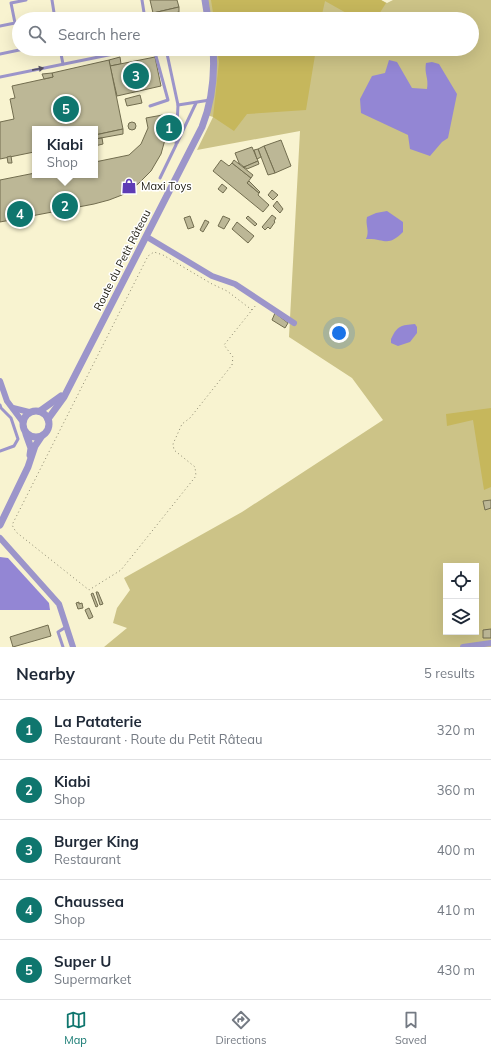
<!DOCTYPE html>
<meta charset="utf-8">
<style>
:root{--surface:#fff;--page:#f6f6f7;--text:#1f2937;--muted:#747a83;--line:#e0e1e3;--accent:#0f766e}
body{margin:0;font-family:Mulish,sans-serif;background:var(--page);color:var(--text)}
.controls{position:absolute;right:12px;bottom:12px;display:grid;overflow:hidden;border-radius:0px;box-shadow:0 4px 16px #0002}
.controls button{width:36px;height:36px;display:grid;place-items:center;padding:0;border:0;border-bottom:1px solid var(--line);background:var(--surface);color:var(--text);font:20px sans-serif}
.you{position:absolute;left:339px;top:333px;width:14px;height:14px;margin:-10px;border:3px solid #fff;border-radius:50%;background:#1a73e8;box-shadow:0 0 0 6px #1a73e833}
.badge{display:grid;place-items:center;width:26px;height:26px;border-radius:50%;background:var(--accent);color:#fff;font-size:13px;font-weight:700}
.pin{position:absolute;translate:-50% -50%;border:2px solid #fff;box-shadow:0 1px 4px #0006}
.popup{position:absolute;left:32px;top:126px;width:66px;height:52px;box-sizing:border-box;display:grid;place-content:center;border-radius:0px;background:var(--surface);filter:drop-shadow(0 1px 3px #0005);font-size:13px;white-space:nowrap;color:var(--muted)}
.popup b{font-size:15px;color:var(--text)}
.popup::after{content:'';position:absolute;left:50%;top:100%;margin-left:-8px;border:8px solid transparent;border-top-color:var(--surface)}
.list{margin:0;padding:0;list-style:none}
h2{display:flex;justify-content:space-between;align-items:center;height:52px;margin:0;padding:0 16px;font-size:17px}
h2 small{font-size:13px;font-weight:400;color:var(--muted)}
.list li{display:grid;grid-template-columns:26px 1fr auto;gap:12px;align-items:center;box-sizing:border-box;height:60px;padding:0 16px;border-top:1px solid var(--line)}
.list b{display:block;font-size:15px;white-space:nowrap}
.list p{margin:0;font-size:13px;white-space:nowrap;color:var(--muted)}
.list em{font-size:13px;font-style:normal;color:var(--muted)}
.icon{flex:none;width:22px;height:22px;fill:none;stroke:currentColor;stroke-width:2;stroke-linecap:round;stroke-linejoin:round}
.map{position:relative;flex:none;width:491px;height:647px;overflow:hidden}
.search{position:absolute;background:var(--surface);box-shadow:0 4px 16px #0002;left:12px;right:12px;top:12px;height:44px;display:flex;align-items:center;gap:10px;box-sizing:border-box;padding:0 14px;border-radius:22px;color:var(--muted);font-size:15px}
.sheet{height:352px;background:var(--surface)}
nav{display:flex;justify-content:space-around;align-items:center;box-sizing:border-box;height:56px;border-top:1px solid var(--line);background:var(--surface);font-size:11px;color:var(--muted)}
nav a{display:grid;justify-items:center;gap:2px}
nav .on{color:var(--accent)}
.map>svg:first-child{display:block}
.green{fill:#ccc387;fill-rule:evenodd}
.forest{fill:#c6b75c}
.water{fill:#9386d4}
.building{fill:#bcb796;stroke:#726d4f}
.lines{fill:none;stroke-linecap:round;stroke-linejoin:round}
.path{stroke:#89866e;stroke-width:1;stroke-dasharray:1 3;stroke-linecap:butt}
.service{stroke:#9c95ca;stroke-width:3}
.minor{stroke:#9c95ca;stroke-width:6}
.tertiary{stroke:#9c95ca;stroke-width:7}
.oneway{fill:#575264}
.labels{text-anchor:middle;dominant-baseline:central;stroke-width:3;stroke-linejoin:round;paint-order:stroke}
.poi-label{font-size:11px;fill:#1e1c10;stroke:#fff;text-anchor:start}
.street-label{font-size:11px;fill:#1e1c10;stroke:#fff}
</style>
<div class="map">
<svg width="491" height="647" viewBox="0 0 491 647">
<rect width="100%" height="100%" fill="#f8f3d0"/>
<path class="green" d="M207,0H381L387,3L393,0H491V647H104L127,628L113,623L117,608L130,590L124,578L242,512L383,420L352,378L289,337L300,131L197,150L213,117L207,115L211,63L210,49H472V19H208ZM446,566H476V632H446Z"/>
<g class="forest">
<polygon points="211,0 381,0 386,3 376,19 357,19 325,1 321,19 214,19"/>
<polygon points="217,49 316,49 306,110 247,114 234,131 213,117 219,62"/>
<polygon points="491,408 491,487 484,490 473,420 447,426 446,414"/>
</g>
<g class="water">
<path d="M389,60L397,62L412,88L427,89C429,78 424,74 426,63L432,62L439,64L457,94L448,138L442,142L430,156L410,149L408,135L361,113L360,99L372,76L385,73Z"/>
<path d="M387,211L403,222V232C387,248 385,238 366,239C370,231 365,225 367,217L376,213Z"/>
<path d="M415,324L417,327V333L410,342L398,346L391,343V339C397,326 401,325 415,324Z"/>
<polygon points="0,557 8,558 49,603 50,610 0,610"/>
</g>
<g class="building">
<polygon points="150,0 177,0 179,7 153,13"/>
<polygon points="179,7 179,12 154,17 153,13"/>
<polygon points="349,15 350,16 351,15 357,17 358,19 348,18"/>
<polygon points="358,49 369,49 368,54 358,50"/>
<polygon points="120,57 121,64 110,66 109,60"/>
<polygon points="155,57 161,86 117,96 110,66"/>
<polygon points="109,60 123,129 95,135 95,129 35,129 34,152 0,159 0,122 14,119 10,99 15,98 12,86 53,77 52,73"/>
<polygon points="52,73 53,77 44,79 42,74"/>
<polygon points="140,95 142,103 127,106 125,99"/>
<polygon points="168,114 166,136 161,154 151,171 138,184 122,195 109,200 94,204 0,222 0,180 35,173 35,175 95,175 95,162 129,155 141,144 148,128 146,118"/>
<circle cx="132" cy="126" r="4"/>
<polygon points="123,129 123,134 95,139 95,135"/>
<polygon points="102,138 103,144 95,146 95,139"/>
<polygon points="281,140 291,166 275,173 264,146"/>
<polygon points="264,146 275,173 268,175 258,149"/>
<polygon points="252,147 258,161 244,167 239,163 235,153"/>
<polygon points="258,149 261,157 257,159 254,150"/>
<polygon points="11,156 12,163 8,163 7,157"/>
<polygon points="221,160 229,166 232,163 251,178 247,183 259,193 258,195 269,205 263,212 213,171"/>
<polygon points="234,160 253,175 251,178 232,163"/>
<polygon points="258,161 259,164 247,169 244,167"/>
<polygon points="249,181 260,192 259,193 247,183"/>
<polygon points="222,184 227,188 223,193 218,189"/>
<polygon points="272,190 278,195 273,200 268,195"/>
<polygon points="277,201 283,209 280,213 273,206"/>
<polygon points="272,215 276,218 274,221 275,222 270,229 268,227 265,230 262,227"/>
<polygon points="190,216 194,227 188,229 184,218"/>
<polygon points="223,216 230,219 224,229 218,226"/>
<polygon points="248,216 257,224 255,226 246,218"/>
<polygon points="205,220 209,222 203,232 200,230"/>
<polygon points="237,222 254,236 248,243 232,229"/>
<polygon points="275,313 288,323 285,328 272,320"/>
<polygon points="491,500 491,508 485,510 483,501"/>
<polygon points="96,592 98,592 103,604 100,605"/>
<polygon points="93,593 98,606 96,607 91,594"/>
<polygon points="79,602 79,604 82,603 83,608 78,609 76,603"/>
<polygon points="89,608 93,617 89,619 85,610"/>
<polygon points="48,625 51,636 13,647 10,637"/>
<polygon points="491,629 491,638 483,638 483,630"/>
</g>
<g class="lines">
<polyline class="path" points="252,310 227,291 212,284 163,255 154,252 148,256 12,525 16,532 89,590 121,570 196,476 195,467 174,450 173,444 182,424 190,418 232,365 233,357 224,345 256,305"/>
<g class="service">
<polyline points="52,0 55,19"/>
<polyline points="142,0 145,19"/>
<polyline points="177,19 207,13"/>
<polyline points="0,26 15,23 11,3 26,0"/>
<polyline points="60,49 63,64"/>
<polyline points="0,54 24,49"/>
<polyline points="0,77 138,49"/>
<polyline points="178,105 210,100"/>
<polyline points="150,106 168,100 154,49"/>
<polyline points="177,143 196,103"/>
<polyline points="160,178 176,145 178,105 166,49"/>
<polyline points="0,405 1,408 11,418 18,439 14,446 0,451"/>
<polyline points="63,647 58,632 66,627"/>
</g>
<g class="minor">
<polyline points="147,237 212,276 235,284 294,323"/>
<polyline points="0,381 7,401 22,421"/>
<polyline points="13,408 29,412"/>
<polyline points="0,538 59,604 73,647"/>
<polyline points="463,647 491,643"/>
</g>
<g class="tertiary">
<polyline points="205,0 208,19"/>
<circle cx="36" cy="424" r="13"/>
<polyline points="40,411 61,396"/>
<path d="M48,419L64,397L202,127C212,102 215,76 213,49"/>
<polyline points="26,434 31,448 30,455"/>
<polyline points="0,525 28,467 35,446 41,437"/>
</g>
</g>
<defs><path id="oneway-solid" d="M-6-.8H1V-3.2L6.5 0L1 3.2V.8H-6Z"/></defs>
<use class="oneway" href="#oneway-solid" transform="translate(38 69) rotate(-11)"/>
<defs>
<g id="shop-bare" transform="scale(1.2)"><path d="M-5-2.5h2.3a2.7 3.5 0 0 1 5.4 0H5L5.5 6h-11ZM-1.5-2.5h3a1.5 2.3 0 0 0-3 0Z" fill="#5e3cb5" stroke="#fff" stroke-width="2.5" paint-order="stroke"/></g>
</defs>
<g fill-rule="evenodd">
<use href="#shop-bare" x="129" y="186"/>
</g>
<g class="labels">
<g class="poi-label">
<text x="141" y="186">Maxi Toys</text>
</g>
<g class="street-label">
<text transform="translate(122 260) rotate(-63)">Route du Petit Râteau</text>
</g>
</g>
</svg>
<div class="controls">
<button><svg class="icon" aria-label="locate" viewBox="0 0 24 24"><circle cx="12" cy="12" r="6"/><path d="M12 2v4M12 18v4M2 12h4M18 12h4"/></svg></button>
<button><svg class="icon" aria-label="layers" viewBox="0 0 24 24"><path d="M12 4l9 5-9 5-9-5zM3 14l9 5 9-5"/></svg></button>
</div>
<div class="you"></div>
<div class="pin badge" style="left:169px;top:128px">1</div>
<div class="pin badge" style="left:65px;top:206px">2</div>
<div class="popup"><b>Kiabi</b>Shop</div>
<div class="pin badge" style="left:136px;top:76px">3</div>
<div class="pin badge" style="left:20px;top:214px">4</div>
<div class="pin badge" style="left:66px;top:109px">5</div>
<div class="search"><svg class="icon" aria-label="search" viewBox="0 0 24 24"><circle cx="10" cy="10" r="6"/><path d="M15 15l6 6"/></svg>Search here</div>
</div>
<section class="sheet">
<h2>Nearby<small>5 results</small></h2>
<ul class="list">
<li><span class="badge">1</span><div><b>La Pataterie</b><p>Restaurant · Route du Petit Râteau</p></div><em>320 m</em></li>
<li><span class="badge">2</span><div><b>Kiabi</b><p>Shop</p></div><em>360 m</em></li>
<li><span class="badge">3</span><div><b>Burger King</b><p>Restaurant</p></div><em>400 m</em></li>
<li><span class="badge">4</span><div><b>Chaussea</b><p>Shop</p></div><em>410 m</em></li>
<li><span class="badge">5</span><div><b>Super U</b><p>Supermarket</p></div><em>430 m</em></li>
</ul>
</section>
<nav>
<a class="on"><svg class="icon" aria-label="map" viewBox="0 0 24 24"><path d="M3 6l6-2 6 2 6-2v14l-6 2-6-2-6 2zM9 4v14M15 6v14"/></svg>Map</a>
<a><svg class="icon" aria-label="directions" viewBox="0 0 24 24"><path d="M12 3l9 9-9 9-9-9zM9 14v-3h6M13 9l2 2-2 2"/></svg>Directions</a>
<a><svg class="icon" aria-label="saved" viewBox="0 0 24 24"><path d="M7 4h10v16l-5-4-5 4z"/></svg>Saved</a>
</nav>
